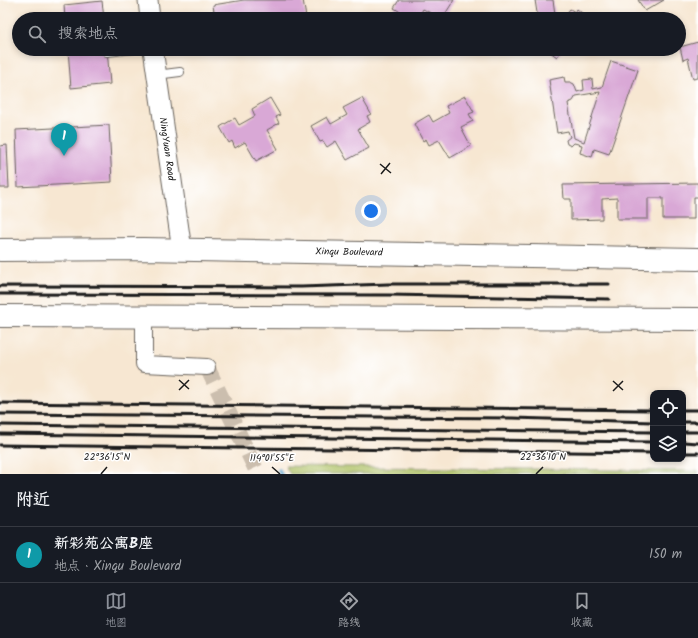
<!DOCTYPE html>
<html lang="zh">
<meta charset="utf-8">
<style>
:root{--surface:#171b24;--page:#242831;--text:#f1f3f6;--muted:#9ea1a6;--line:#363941;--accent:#8c9099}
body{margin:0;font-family:Kalam,"LXGW WenKai TC",sans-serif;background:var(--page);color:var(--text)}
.controls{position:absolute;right:12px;bottom:12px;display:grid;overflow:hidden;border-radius:8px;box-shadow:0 2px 6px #0003}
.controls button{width:36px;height:36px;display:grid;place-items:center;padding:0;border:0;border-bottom:1px solid var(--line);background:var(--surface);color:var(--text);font:20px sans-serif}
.you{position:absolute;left:371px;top:211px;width:14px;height:14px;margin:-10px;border:3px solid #fff;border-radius:50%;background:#1a73e8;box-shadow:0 0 0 6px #1a73e833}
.badge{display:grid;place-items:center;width:26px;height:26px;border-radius:50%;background:var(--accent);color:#fff;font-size:13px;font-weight:700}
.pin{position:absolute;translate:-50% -33px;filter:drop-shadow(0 1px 2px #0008)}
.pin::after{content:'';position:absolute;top:21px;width:14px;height:12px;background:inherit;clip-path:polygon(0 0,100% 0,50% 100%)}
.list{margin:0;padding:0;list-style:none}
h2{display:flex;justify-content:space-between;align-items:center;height:52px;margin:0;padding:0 16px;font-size:17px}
h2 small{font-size:13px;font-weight:400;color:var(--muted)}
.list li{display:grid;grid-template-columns:26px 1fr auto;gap:12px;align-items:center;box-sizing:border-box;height:56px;padding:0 16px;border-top:1px solid var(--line)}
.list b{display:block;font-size:15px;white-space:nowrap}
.list p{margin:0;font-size:13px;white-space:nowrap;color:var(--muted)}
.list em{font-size:13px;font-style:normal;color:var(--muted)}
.icon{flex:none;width:22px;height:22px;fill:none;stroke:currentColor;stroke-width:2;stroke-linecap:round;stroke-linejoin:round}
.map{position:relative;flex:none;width:698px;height:474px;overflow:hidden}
.search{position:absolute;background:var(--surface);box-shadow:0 2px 6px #0003;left:12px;right:12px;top:12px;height:44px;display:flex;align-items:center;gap:10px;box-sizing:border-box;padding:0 14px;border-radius:22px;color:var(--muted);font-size:15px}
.sheet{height:108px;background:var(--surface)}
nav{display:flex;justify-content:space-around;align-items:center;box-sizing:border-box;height:56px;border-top:1px solid var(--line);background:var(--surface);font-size:11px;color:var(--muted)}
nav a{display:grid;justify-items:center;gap:2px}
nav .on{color:var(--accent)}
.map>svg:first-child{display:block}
.green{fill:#aec165;stroke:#656e40}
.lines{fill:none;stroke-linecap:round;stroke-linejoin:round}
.stream{stroke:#56a2ce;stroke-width:4}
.building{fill:#d9a8d6;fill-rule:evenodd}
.minor-tunnel{stroke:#cbbeae;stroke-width:16;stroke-dasharray:16 8;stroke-linecap:butt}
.service-casing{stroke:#69635c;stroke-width:10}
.minor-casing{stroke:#69635c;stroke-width:18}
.tertiary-casing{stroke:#69635c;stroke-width:21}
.primary-casing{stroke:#69635c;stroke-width:24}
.service{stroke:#fff;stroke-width:8}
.minor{stroke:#fff;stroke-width:16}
.tertiary{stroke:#fff;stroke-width:19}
.primary{stroke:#fff;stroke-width:22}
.rail{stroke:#1c1c1c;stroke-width:3}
.ticks{fill:none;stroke:#1c1c1c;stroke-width:1.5}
.labels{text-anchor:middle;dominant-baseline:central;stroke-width:3;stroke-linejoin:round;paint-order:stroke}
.street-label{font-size:10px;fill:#1c1c1c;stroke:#fff}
.ticks-label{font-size:10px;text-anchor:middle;fill:#1c1c1c;stroke:#fff;stroke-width:3;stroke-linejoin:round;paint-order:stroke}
</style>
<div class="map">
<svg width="698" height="474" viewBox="0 0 698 474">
<rect width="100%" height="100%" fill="#fff"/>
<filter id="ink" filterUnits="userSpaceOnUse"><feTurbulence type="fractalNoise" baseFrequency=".025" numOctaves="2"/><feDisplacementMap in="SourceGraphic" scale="8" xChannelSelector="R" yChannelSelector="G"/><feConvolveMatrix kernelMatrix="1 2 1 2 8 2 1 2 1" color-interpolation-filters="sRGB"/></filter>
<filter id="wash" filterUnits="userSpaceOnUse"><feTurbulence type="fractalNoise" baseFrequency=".012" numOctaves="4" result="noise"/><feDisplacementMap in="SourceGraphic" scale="16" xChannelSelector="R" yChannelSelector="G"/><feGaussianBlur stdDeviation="0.9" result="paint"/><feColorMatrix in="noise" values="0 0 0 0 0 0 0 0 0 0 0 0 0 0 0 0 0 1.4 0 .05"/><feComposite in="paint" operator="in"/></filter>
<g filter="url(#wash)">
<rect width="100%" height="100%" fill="#f7e7d2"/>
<polygon class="green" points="285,466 698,471 698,474 290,474"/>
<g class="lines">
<polyline class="stream" points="279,470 281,474"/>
</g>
<g id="blocks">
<g class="building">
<polygon points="244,0 303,0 306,17 294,19 215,19 213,5"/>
<polygon points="399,0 454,0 442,19 423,9 418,18 412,14 410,18 394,8"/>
<polygon points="535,0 553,0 555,14 562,19 538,19"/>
<polygon points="638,0 664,0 645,11"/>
<polygon points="102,1 104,19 65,19 64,5"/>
<polygon points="570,9 575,12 577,9 587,17 585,19 562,19"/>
<polygon points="698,42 698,78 693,79 688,58 683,60 680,47"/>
<polygon points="68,49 107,49 110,84 71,88"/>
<polygon points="546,49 563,49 557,57"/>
<path d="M611,61L638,70L609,154L594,149L592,157L580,153L582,145L574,143L571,146L567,144L566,140L570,137L568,131L557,133L549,80L564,77L565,82H570L574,84L577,92L584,90L583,80L592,79L593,89L602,87ZM600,92L584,142L574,138L568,103L573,101L576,96Z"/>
<polygon points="465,96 474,112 469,114 473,121 461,127 471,146 450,158 439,140 429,145 426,139 423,141 414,124 429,115 433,122 449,113 446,106"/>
<polygon points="270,98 280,115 276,117 279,123 267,130 278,149 256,161 245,142 235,148 232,141 229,143 220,127 235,118 239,125 255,116 252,109"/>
<polygon points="362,98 371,114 367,116 370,122 358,129 369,148 347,160 336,141 327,147 323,141 320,142 311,126 327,117 331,124 347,115 343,108"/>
<polygon points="109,125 112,182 18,187 16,130"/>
<polygon points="7,145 9,188 0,188 0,146"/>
<polygon points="698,183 698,197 694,197 694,219 663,219 663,198 648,198 648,219 617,219 617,198 602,199 602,219 571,220 571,199 564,199 563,185"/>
</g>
</g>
</g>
<g filter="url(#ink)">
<use href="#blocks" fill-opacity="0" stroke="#69635c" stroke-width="1"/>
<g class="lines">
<polyline class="minor-tunnel" points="207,367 258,474"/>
<g class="service-casing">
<g id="service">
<polyline points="107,52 135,49"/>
<polyline points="156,75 180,72"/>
</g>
</g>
<g class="minor-casing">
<polyline id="minor" points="144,317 144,364 207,367"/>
</g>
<g class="tertiary-casing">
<g id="tertiary">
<polyline points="148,0 150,19"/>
<polyline points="153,49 182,250"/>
</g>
</g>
<g class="primary-casing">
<g id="primary">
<polyline points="0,250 143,249 698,259"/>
<polyline points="0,316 698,319"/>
</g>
</g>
<use href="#service" class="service"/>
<use href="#minor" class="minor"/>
<use href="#tertiary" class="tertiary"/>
<use href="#primary" class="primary"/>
<g class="rail">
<polyline points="0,286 301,287 388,284 609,284"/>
<polyline points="0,294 389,295 609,299"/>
<polyline points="0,403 653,410"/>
<polyline points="683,410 698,410"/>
<polyline points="0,414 512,418 653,422"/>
<polyline points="683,422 698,422"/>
<polyline points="0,425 653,432"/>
<polyline points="683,432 698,432"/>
<polyline points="0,434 653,442"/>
<polyline points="683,442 698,443"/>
<polyline points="0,445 653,453"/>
<polyline points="683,453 698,453"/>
</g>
</g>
</g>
<path class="ticks" d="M380,164L391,173M381,174L390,163M179,380L189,389M613,381L623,390M179,390L189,380M613,391L623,381M272,467L280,474M101,474L107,467M536,474L543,467"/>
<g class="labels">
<g class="street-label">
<text transform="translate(167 149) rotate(82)">NingYuan Road</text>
<text transform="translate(349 252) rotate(1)">Xinqu Boulevard</text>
</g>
</g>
<g class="ticks-label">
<text x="107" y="460">22°36'15"N</text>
<text x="543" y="460">22°36'10"N</text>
<text x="272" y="461">114°01'55"E</text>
</g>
</svg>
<div class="controls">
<button><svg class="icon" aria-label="locate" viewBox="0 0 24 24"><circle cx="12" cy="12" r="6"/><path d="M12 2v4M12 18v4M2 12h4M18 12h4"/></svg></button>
<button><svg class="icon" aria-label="layers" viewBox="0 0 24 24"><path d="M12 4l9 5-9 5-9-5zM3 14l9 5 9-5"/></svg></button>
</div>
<div class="you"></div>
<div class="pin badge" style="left:64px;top:156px;background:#0f9aa8">1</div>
<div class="search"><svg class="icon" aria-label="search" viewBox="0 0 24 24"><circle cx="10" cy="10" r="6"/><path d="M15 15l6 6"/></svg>搜索地点</div>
</div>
<section class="sheet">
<h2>附近<small></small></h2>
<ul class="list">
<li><span class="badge" style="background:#0f9aa8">1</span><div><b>新彩苑公寓B座</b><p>地点 · Xinqu Boulevard</p></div><em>150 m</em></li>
</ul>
</section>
<nav>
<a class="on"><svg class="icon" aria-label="map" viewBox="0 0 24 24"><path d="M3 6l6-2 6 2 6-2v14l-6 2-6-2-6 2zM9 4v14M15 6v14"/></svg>地图</a>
<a><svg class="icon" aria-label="directions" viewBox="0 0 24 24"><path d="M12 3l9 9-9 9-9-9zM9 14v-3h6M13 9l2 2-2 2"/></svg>路线</a>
<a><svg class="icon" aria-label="saved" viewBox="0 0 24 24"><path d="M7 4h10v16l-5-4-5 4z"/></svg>收藏</a>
</nav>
